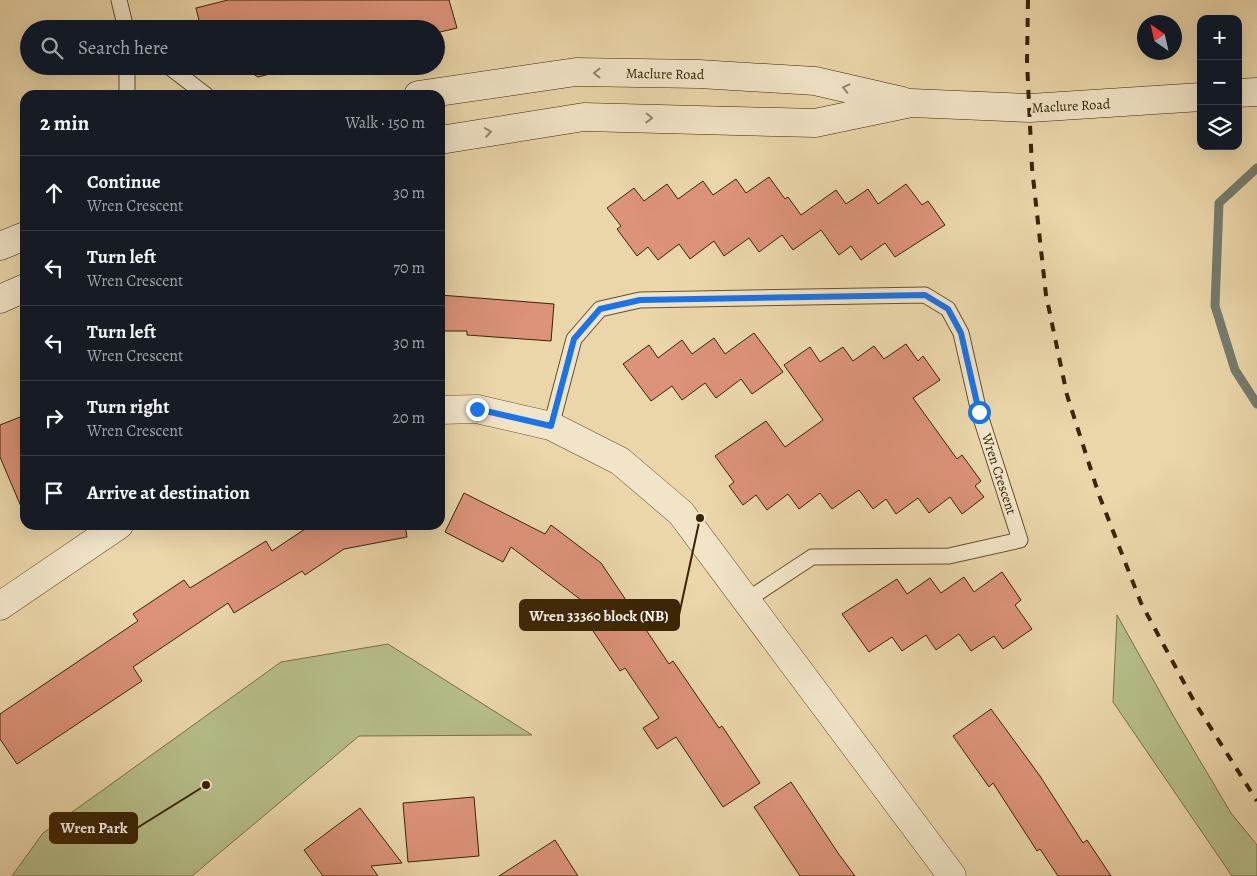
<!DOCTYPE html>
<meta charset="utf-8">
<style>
:root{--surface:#171b24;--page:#20242c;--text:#f1f3f6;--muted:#9ea1a6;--line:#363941}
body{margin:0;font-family:Alegreya,serif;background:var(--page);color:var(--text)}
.controls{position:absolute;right:15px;top:15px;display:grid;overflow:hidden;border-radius:10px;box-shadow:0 5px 20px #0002}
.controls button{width:45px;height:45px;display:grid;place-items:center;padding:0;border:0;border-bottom:1px solid var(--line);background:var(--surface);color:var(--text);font:25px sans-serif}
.compass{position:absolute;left:1137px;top:15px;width:45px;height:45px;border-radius:50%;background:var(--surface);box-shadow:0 5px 20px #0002;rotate:326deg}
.stop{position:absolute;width:15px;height:15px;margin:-11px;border:4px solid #1a73e8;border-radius:50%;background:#fff}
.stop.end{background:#1a73e8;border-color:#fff;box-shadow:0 1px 5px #0008}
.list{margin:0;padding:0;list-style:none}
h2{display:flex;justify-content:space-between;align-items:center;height:65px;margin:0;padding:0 20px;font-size:21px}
h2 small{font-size:16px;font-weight:400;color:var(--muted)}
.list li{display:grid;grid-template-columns:32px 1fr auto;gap:15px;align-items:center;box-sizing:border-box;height:75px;padding:0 20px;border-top:1px solid var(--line)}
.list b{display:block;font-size:19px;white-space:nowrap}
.list p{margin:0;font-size:16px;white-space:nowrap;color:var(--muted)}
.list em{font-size:16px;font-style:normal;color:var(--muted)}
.icon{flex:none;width:28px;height:28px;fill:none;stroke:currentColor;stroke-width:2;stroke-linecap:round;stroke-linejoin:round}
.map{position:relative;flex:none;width:1257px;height:876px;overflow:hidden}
.search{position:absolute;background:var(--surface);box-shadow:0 5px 20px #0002;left:20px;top:20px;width:425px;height:55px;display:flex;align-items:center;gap:12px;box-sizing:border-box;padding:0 18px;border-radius:28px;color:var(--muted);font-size:19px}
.panel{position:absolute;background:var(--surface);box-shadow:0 5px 20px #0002;left:20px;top:90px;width:425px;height:440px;border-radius:15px}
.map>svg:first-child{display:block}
.green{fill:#b6be89;stroke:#787146}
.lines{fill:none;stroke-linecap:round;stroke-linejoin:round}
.stream{stroke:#747c6d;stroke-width:9}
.building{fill:#dc9379;stroke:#392403}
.service-casing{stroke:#65502c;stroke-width:17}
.minor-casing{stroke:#65502c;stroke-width:29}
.secondary-casing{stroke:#392403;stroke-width:29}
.service{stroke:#f1e4c7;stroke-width:15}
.minor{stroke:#f1e4c7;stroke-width:28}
.secondary{stroke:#f1e4c7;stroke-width:28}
.rail{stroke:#392403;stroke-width:4;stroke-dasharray:9 9;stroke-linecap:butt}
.oneway{stroke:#958465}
.route{stroke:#1a73e8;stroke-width:6}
.labels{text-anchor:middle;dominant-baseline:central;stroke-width:5;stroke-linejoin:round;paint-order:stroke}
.street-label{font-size:14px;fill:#392403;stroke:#f1e4c7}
.leader{fill:none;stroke:#392403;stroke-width:2}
.callout-dot{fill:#392403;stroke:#f1e4c7;stroke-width:2}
.callout{fill:#392403;stroke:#392403;stroke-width:2}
.callout-label{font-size:15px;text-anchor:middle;font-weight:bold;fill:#fff}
</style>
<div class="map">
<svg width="1257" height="876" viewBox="0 0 1257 876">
<rect width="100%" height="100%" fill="#ead6a9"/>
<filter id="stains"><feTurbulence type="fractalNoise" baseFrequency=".004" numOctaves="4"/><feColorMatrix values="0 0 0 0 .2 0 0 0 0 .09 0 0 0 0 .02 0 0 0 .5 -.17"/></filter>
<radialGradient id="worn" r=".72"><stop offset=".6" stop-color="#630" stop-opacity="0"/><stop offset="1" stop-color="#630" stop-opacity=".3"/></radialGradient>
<g class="green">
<polygon points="1117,615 1174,717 1231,813 1257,845 1257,876 1232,876 1113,702"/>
<polygon points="388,644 532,735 359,736 192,876 12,876 43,833 281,662"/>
</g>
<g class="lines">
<polyline class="stream" points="1257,168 1219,203 1215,306 1235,370 1257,404"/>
</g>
<g class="building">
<polygon points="228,0 449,0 457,28 436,33 436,29 201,29 196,8"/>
<polygon points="240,66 302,66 258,77"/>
<polygon points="769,177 785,199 788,197 801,215 836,190 846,204 868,189 878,204 906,184 922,205 928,201 945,225 895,257 885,243 861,260 851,246 839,255 821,230 793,250 782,235 759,252 749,238 724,256 714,241 690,259 679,244 658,260 648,247 637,256 617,229 621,226 607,208 634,188 644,201 667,184 678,199 703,181 713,195 736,179 746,193"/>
<polygon points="440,295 554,304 551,341 467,335 467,331 440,331"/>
<polygon points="754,333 783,372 752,394 741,379 716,398 705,383 682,400 672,386 651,401 623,364 649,345 658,358 682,340 692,354 714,338 725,354"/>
<polygon points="906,344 918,361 923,356 940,380 913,398 957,459 962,455 981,481 975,486 984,497 962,514 950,497 929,513 918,498 896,514 886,499 873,509 859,490 832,509 820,493 799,509 788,494 767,510 756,495 743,505 729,486 734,482 715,456 766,421 785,447 823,420 784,365 810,347 820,362 843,347 853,361 874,346 884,359"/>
<polygon points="25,415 25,516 0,457 0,425"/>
<polygon points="464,493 545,534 551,525 601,563 669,664 673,661 719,728 722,726 760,783 723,807 676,737 657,749 643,728 659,718 625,668 620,671 583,616 593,609 511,547 503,562 445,532"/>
<polygon points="311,525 405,525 407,537 344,549 305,575 302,571 234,613 228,603 133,667 142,681 17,764 0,739 0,714 138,621 133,614 184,580 190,588 266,541 272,551"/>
<polygon points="1002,572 1021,600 1015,605 1032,629 1003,649 994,636 971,651 959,634 936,650 926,635 902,651 892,637 869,652 842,614 897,579 907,594 930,578 941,593 964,577 974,592"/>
<polygon points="991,709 1040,776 1083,843 1087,840 1111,876 1058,876 1040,849 1037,851 993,783 989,787 953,736"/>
<polygon points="791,782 838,853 855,876 800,876 754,807"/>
<polygon points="474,797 479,856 408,862 403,803"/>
<polygon points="360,808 402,863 371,866 378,876 323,876 304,850"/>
<polygon points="555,840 578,876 499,876"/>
</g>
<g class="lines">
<g class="service-casing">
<g id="service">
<polyline points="119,0 126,29"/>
<polyline points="168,66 206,95"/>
<polyline points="127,95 127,66"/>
<polyline points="551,426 574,339 600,309 640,300 925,295 948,309 961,333 979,412 1020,540 949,556 812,557 747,600"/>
</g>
</g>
<g class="minor-casing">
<g id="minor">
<polyline points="440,410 477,409 551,426 620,461 681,513 952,876"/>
<polyline points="0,606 119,525"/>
</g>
</g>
<g class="secondary-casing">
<g id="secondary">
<polyline points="1238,93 1257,92"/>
<polyline points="418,95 576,72 699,74 815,81 902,101"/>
<polyline points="440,140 584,117 815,123 911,103 1030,108 1201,97"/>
<polyline points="0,246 25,236"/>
<polyline points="0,299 25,288"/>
</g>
</g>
<use href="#service" class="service"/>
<use href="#minor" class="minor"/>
<use href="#secondary" class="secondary"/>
<polyline class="rail" points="1028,0 1027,61 1032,168 1046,295 1067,395 1099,495 1141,603 1195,703 1257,801"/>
</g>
<defs><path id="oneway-chevron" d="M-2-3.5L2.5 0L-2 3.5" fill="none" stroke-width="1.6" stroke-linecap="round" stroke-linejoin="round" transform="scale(1.25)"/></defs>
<g class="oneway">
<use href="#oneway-chevron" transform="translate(597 73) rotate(-179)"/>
<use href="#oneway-chevron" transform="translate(846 88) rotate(-167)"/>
<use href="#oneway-chevron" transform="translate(649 118) rotate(1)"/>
<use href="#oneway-chevron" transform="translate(488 132) rotate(-9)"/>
</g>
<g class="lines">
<polyline class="route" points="477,409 551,426 574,339 600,309 640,300 925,295 948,309 961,333 979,412"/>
</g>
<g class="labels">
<g class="street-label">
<text transform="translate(665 74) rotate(1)">Maclure Road</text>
<text transform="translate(1071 106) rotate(-3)">Maclure Road</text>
<text transform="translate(999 474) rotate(72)">Wren Crescent</text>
</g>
</g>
<path class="leader" d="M700 518L679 615M206 785L137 828"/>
<g class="callout-dot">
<circle cx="700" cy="518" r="5"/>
<circle cx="206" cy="785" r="5"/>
</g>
<g class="callout">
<rect x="520" y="600" width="159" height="30" rx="5"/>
<rect x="50" y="813" width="87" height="30" rx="5"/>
</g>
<g class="callout-label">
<text x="599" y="621">Wren 33360 block (NB)</text>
<text x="94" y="833">Wren Park</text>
</g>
<rect width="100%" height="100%" filter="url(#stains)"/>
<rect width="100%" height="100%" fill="url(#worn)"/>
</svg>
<div class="controls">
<button>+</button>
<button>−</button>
<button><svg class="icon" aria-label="layers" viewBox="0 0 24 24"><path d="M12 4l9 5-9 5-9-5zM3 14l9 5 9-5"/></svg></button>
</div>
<svg class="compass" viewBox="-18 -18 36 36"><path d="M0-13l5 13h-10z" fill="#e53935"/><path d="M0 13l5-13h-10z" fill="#9ea1a6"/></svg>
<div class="stop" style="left:979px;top:412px"></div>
<div class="stop end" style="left:477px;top:409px"></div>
<div class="search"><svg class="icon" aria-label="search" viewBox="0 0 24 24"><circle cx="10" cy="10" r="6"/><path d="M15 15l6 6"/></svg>Search here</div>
<section class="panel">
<h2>2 min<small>Walk · 150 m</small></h2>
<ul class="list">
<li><svg class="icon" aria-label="ahead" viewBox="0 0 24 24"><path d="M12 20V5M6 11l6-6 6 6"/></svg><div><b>Continue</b><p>Wren Crescent</p></div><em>30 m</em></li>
<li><svg class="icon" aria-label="left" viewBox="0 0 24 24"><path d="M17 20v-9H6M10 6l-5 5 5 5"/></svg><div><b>Turn left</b><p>Wren Crescent</p></div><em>70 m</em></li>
<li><svg class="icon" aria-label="left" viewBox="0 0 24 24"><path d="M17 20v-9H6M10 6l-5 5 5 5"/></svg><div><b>Turn left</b><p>Wren Crescent</p></div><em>30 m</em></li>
<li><svg class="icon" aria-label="right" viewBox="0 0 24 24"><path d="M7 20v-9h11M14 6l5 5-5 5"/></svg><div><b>Turn right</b><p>Wren Crescent</p></div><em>20 m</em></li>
<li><svg class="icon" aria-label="arrive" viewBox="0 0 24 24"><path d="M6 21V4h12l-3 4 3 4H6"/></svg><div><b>Arrive at destination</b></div></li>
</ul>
</section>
</div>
